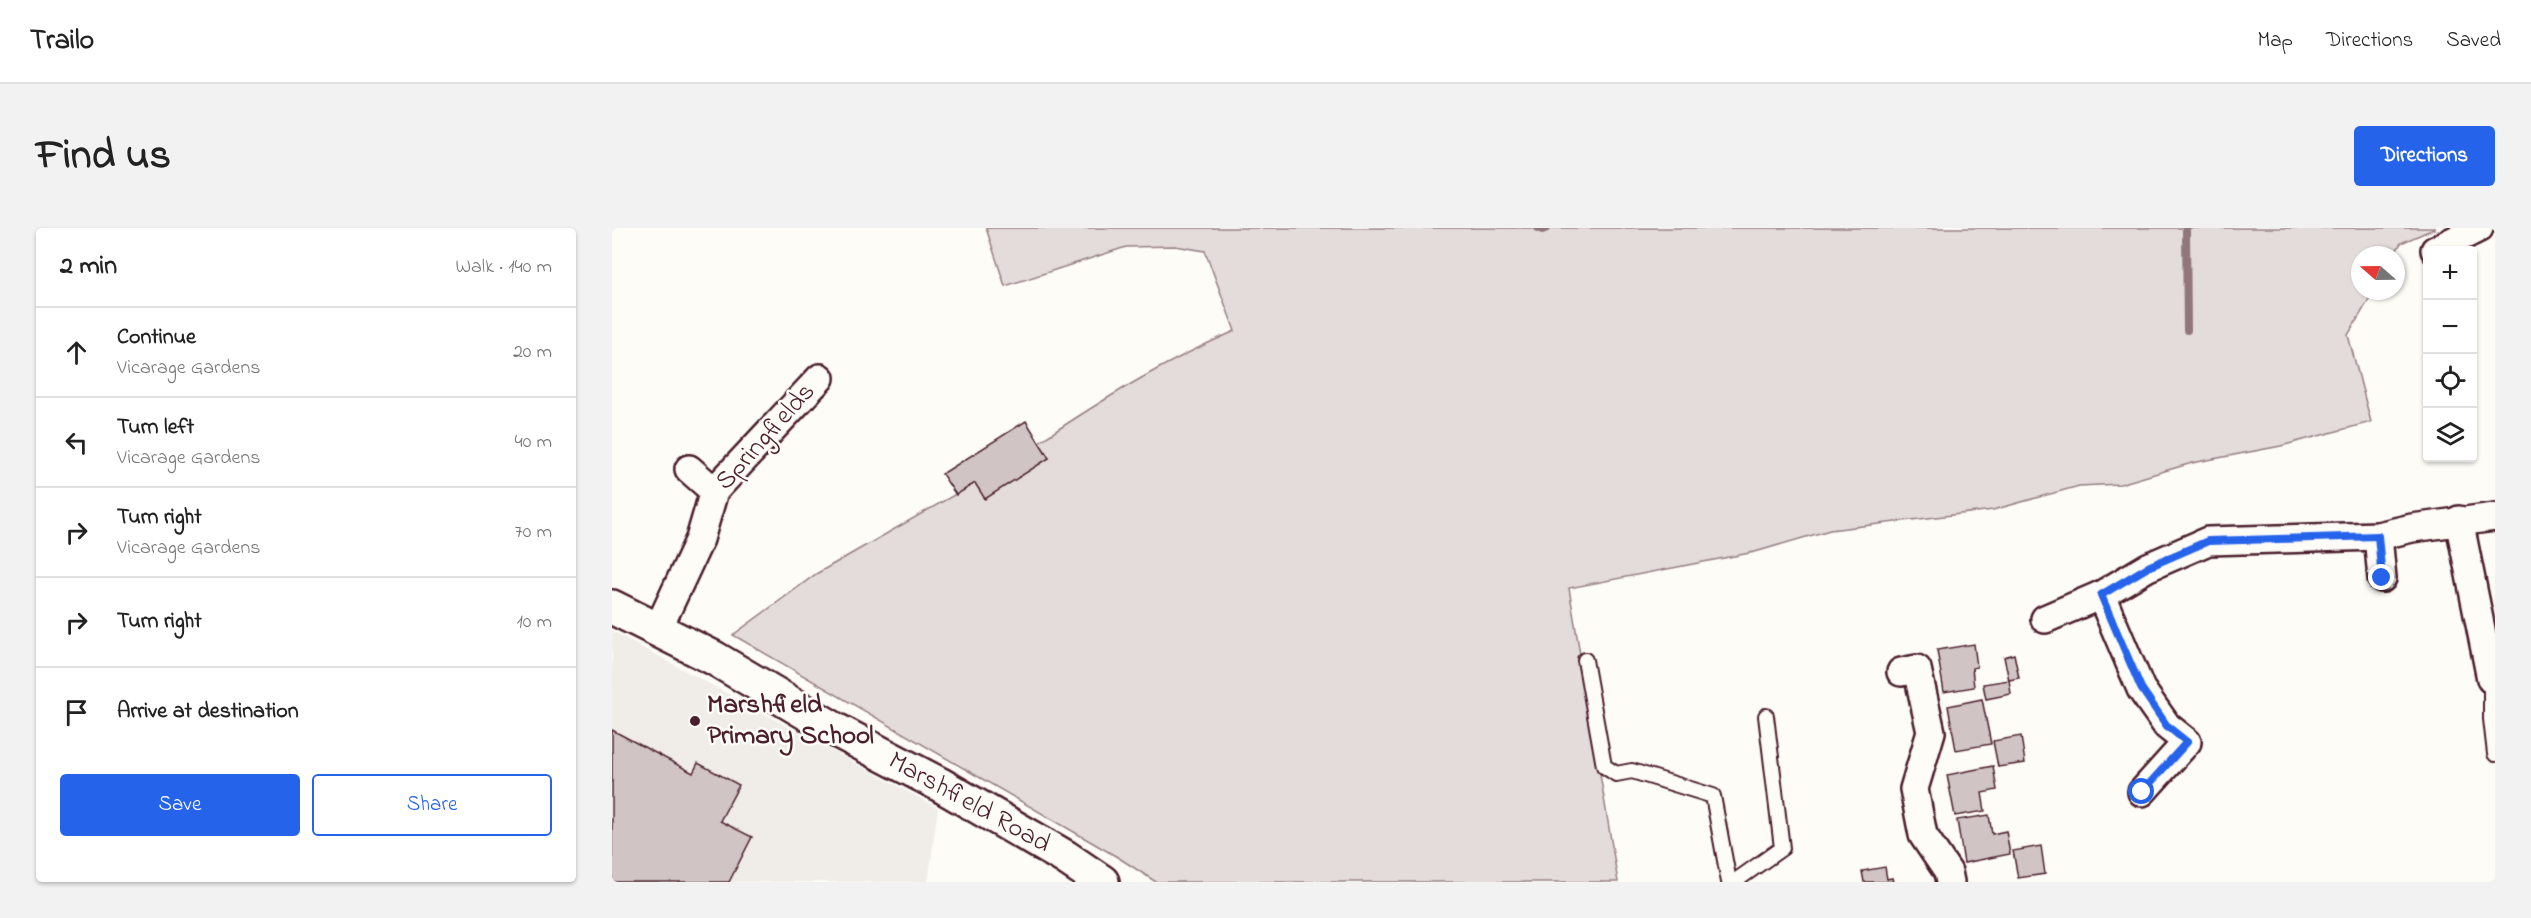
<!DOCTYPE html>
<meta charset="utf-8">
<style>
:root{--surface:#fff;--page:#f2f2f2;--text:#222;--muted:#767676;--line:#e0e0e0;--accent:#2563eb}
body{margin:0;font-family:"Indie Flower",sans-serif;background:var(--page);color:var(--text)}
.controls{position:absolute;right:18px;top:18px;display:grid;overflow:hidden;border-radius:6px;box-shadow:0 2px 4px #0004}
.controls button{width:54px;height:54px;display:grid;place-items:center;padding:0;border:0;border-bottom:2px solid var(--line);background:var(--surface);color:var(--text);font:30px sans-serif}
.compass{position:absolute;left:1739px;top:18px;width:54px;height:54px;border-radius:50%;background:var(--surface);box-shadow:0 2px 4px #0004;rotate:290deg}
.stop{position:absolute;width:18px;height:18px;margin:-14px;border:4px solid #2563eb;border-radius:50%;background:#fff}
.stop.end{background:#2563eb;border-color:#fff;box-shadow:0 2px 6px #0008}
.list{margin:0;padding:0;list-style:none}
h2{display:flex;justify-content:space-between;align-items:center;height:78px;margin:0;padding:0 24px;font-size:26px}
h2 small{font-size:20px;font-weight:400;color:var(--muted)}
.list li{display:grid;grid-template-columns:39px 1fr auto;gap:18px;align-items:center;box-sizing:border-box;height:90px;padding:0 24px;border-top:2px solid var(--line)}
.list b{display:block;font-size:22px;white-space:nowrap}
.list p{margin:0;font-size:20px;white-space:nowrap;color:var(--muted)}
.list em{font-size:20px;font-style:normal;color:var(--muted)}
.actions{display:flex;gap:12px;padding:18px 24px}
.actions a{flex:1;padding:14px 0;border:2px solid var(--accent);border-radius:6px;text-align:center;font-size:21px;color:var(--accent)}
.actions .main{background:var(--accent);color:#fff}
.icon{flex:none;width:33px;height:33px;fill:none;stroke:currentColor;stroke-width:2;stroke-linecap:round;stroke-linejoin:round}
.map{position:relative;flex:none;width:1883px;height:654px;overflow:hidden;border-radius:6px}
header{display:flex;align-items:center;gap:36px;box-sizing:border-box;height:84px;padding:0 30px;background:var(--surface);border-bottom:2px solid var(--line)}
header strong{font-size:28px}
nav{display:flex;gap:33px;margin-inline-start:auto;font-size:21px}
.intro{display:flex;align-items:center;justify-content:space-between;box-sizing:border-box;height:144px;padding:0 36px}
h1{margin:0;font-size:42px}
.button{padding:15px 27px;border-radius:6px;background:var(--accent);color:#fff;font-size:21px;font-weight:700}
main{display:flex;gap:36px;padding:0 36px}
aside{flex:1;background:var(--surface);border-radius:6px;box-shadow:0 2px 4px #0004}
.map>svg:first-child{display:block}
.built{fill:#f0ece8}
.green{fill:#e3dcda;stroke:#967e82;stroke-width:1.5}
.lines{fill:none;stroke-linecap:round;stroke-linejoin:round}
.stream{stroke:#91777b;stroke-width:8}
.building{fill:#d0c5c4;stroke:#4a1f2b;stroke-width:1.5}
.lane-casing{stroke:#4a1f2b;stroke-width:18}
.street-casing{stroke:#4a1f2b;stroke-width:32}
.secondary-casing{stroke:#4a1f2b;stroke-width:38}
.lane{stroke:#fdfcf7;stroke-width:14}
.street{stroke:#fdfcf7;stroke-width:27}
.secondary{stroke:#fdfcf7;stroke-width:33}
.route{stroke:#2563eb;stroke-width:8}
.poi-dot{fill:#4a1f2b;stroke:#fdfcf7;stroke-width:2}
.labels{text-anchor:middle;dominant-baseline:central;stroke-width:5;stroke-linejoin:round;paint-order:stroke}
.street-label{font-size:27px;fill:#4a1f2b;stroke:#fdfcf7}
.poi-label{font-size:27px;font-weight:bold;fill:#4a1f2b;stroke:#fdfcf7;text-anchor:start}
</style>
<header>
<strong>Trailo</strong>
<nav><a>Map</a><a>Directions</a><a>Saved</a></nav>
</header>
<div class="intro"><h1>Find us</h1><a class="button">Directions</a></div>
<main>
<aside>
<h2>2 min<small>Walk · 140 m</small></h2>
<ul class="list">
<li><svg class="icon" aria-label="ahead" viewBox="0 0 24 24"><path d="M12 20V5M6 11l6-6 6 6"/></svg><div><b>Continue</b><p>Vicarage Gardens</p></div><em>20 m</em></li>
<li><svg class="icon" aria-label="left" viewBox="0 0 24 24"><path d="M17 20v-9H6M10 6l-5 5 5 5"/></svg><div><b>Turn left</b><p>Vicarage Gardens</p></div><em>40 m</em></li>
<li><svg class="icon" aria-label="right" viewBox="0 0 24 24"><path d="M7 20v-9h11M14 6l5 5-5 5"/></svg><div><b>Turn right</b><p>Vicarage Gardens</p></div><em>70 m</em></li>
<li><svg class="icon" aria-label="right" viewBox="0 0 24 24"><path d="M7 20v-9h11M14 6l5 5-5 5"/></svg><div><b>Turn right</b></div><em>10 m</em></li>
<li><svg class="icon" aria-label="arrive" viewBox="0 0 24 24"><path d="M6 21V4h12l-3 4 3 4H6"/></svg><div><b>Arrive at destination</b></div></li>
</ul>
<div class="actions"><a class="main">Save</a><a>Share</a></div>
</aside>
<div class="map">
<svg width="1883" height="654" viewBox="0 0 1883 654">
<rect width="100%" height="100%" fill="#fdfcf7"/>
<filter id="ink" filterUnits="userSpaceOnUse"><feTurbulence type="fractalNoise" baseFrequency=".0167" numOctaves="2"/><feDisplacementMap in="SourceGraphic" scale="12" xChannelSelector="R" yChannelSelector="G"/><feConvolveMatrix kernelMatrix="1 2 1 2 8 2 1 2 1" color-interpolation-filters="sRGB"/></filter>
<g filter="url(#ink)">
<polygon class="built" points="0,403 326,580 316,654 0,654"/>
<path class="green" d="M374,0H1824L1789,15L1782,27H1748V63H1762L1736,107L1759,194L1669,218L1580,235L1508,256L1467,258L1381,282L1218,302L1143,324L957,360L1006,654H544L507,630L121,407L204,346L363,255L373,270L437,230L427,214C490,172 553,133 623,103L593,23L563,18L514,19L393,58Z"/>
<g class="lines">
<g class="stream">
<polyline points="926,0 930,2 935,0"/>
<polyline points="1574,0 1575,102"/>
</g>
</g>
<g class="building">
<polygon points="414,193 437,230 373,271 363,255 344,267 330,246"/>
<polygon points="1362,416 1365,439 1360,440 1362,459 1332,464 1325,422"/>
<polygon points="1402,426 1407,450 1397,452 1392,429"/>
<polygon points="1397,452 1399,466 1374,471 1371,456"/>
<polygon points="1370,471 1379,516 1344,522 1336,478"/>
<polygon points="0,502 81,545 86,535 127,557 108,593 140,609 117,654 0,654"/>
<polygon points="1409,508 1413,535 1386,539 1381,513"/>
<polygon points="1381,538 1385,562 1370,565 1373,583 1343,588 1335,547"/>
<polygon points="1377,587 1380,606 1394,603 1398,626 1352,635 1345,592"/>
<polygon points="1429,618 1433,646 1406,650 1401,623"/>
<polygon points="1273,639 1275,651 1280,650 1281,654 1252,654 1250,643"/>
</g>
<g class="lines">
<g class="lane-casing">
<g id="lane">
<polyline points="973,432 992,538 1004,546 1020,543 1101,568 1117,654"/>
<polyline points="1879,451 1879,491 1883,526"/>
<polyline points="1122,654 1170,620 1154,488"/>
</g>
</g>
<g class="street-casing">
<g id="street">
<polyline points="1823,22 1867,0"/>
<polyline points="77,241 102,263"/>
<polyline points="1847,292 1879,451 1883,451"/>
<polyline points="1766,308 1770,350"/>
<polyline points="1489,367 1529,461 1555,498 1575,514 1530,564"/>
<polyline points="1433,391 1489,367 1536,339 1596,313 1766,308 1800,300 1883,289"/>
<polyline points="46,401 88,311 102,263 208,150"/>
<polyline points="1289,444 1305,441 1319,504 1302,561 1311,607 1336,644 1338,654"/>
</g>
</g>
<g class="secondary-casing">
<polyline id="secondary" points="0,379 102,430 222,501 327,556 453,629 490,654"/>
</g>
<use href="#lane" class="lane"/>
<use href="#street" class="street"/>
<use href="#secondary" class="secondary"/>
</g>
</g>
<g class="lines" filter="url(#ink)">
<polyline class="route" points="1530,564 1575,514 1555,498 1529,460 1489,367 1536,339 1596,313 1766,308 1770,350"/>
</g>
<circle class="poi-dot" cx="83" cy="493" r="6"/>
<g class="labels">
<g class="street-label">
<text transform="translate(154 209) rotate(-48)">Springfields</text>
<text transform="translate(357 575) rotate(29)">Marshfield Road</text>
</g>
<g class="poi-label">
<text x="95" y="477">Marshfield<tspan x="95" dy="31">Primary School</tspan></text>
</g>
</g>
</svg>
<div class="controls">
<button>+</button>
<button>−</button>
<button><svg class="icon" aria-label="locate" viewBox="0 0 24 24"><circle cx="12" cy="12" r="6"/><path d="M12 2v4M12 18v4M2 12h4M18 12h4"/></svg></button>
<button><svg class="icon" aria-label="layers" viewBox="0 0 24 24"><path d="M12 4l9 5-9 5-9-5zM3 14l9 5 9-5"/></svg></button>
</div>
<svg class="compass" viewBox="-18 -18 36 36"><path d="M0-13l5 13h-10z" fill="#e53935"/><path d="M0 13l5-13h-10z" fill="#767676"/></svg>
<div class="stop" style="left:1530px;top:564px"></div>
<div class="stop end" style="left:1770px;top:350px"></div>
</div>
</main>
